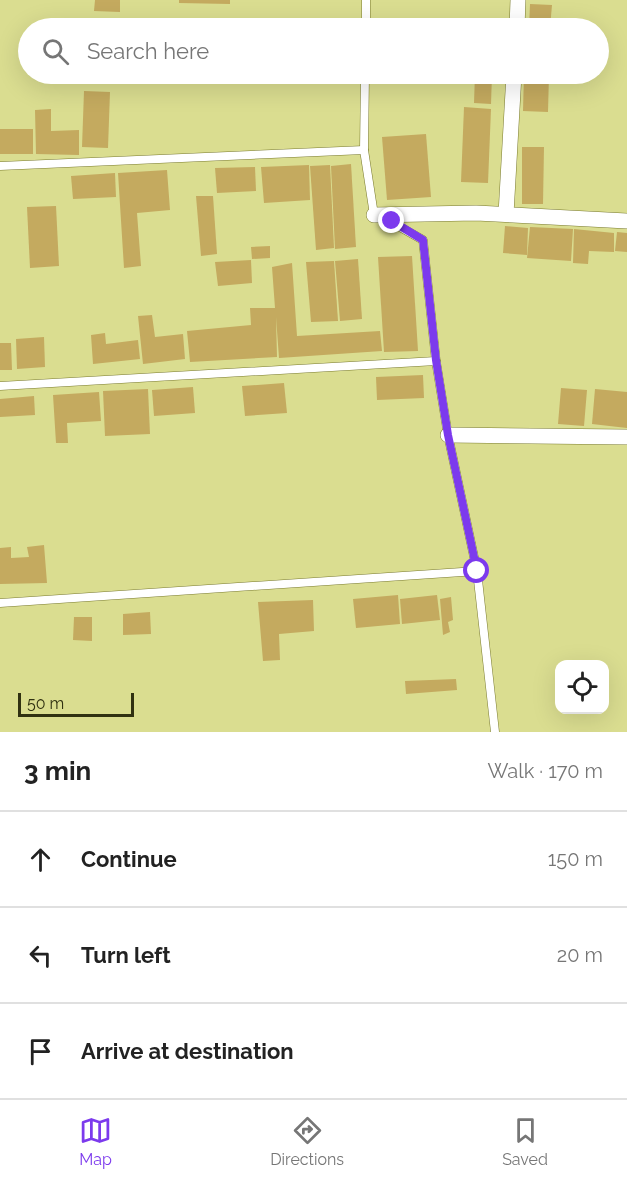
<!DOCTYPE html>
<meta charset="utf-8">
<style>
:root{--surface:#fff;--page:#f2f2f2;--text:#222;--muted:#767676;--line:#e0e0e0;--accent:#7c3aed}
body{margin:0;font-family:Raleway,sans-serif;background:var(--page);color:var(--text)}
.controls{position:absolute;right:18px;bottom:18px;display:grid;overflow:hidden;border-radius:12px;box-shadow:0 6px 24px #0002}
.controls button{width:54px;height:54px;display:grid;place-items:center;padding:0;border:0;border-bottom:2px solid var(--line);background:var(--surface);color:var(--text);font:30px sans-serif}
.scale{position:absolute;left:18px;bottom:15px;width:116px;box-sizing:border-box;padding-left:6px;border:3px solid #303111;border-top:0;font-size:16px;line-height:21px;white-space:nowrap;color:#303111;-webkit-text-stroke:4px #dadd90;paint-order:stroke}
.stop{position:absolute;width:18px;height:18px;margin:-14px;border:4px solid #7c3aed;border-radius:50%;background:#fff}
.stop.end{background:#7c3aed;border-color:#fff;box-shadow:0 2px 6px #0008}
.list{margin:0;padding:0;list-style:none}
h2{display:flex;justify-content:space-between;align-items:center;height:78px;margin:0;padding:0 24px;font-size:26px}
h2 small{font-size:20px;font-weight:400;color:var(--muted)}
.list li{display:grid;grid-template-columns:39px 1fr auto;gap:18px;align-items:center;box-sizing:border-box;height:96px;padding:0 24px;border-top:2px solid var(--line)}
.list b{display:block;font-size:22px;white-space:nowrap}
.list em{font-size:20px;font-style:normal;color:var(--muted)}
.icon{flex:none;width:33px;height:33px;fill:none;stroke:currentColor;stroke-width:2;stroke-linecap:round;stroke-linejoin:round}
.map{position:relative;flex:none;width:627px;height:732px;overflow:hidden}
.search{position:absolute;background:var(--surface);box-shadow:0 6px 24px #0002;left:18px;right:18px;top:18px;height:66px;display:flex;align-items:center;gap:15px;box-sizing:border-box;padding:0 21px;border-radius:33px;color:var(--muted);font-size:22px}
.sheet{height:366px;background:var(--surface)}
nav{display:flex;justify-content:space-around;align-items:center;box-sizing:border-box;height:84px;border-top:2px solid var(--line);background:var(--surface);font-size:16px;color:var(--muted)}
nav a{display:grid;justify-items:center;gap:3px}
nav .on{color:var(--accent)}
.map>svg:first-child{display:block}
.building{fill:#c4aa5f}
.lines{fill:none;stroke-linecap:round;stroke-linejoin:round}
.lane-casing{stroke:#7a7b2f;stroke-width:9}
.street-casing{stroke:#7a7b2f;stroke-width:16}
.lane{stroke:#fff;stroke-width:8}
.street{stroke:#fff;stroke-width:15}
.route{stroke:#7c3aed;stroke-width:8}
</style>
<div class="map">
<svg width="627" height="732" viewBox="0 0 627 732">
<rect width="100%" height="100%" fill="#dadd90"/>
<g class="building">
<polygon points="95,0 120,0 120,12 94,11"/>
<polygon points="179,0 230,0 230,4 179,3"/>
<polygon points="530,4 552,5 550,28 529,28"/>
<polygon points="475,74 492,74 491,104 474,103"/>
<polygon points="524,74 549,74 548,112 523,111"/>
<polygon points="84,91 110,92 108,148 82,147"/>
<polygon points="464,107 491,109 488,183 461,182"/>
<polygon points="51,109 51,131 79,130 79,155 36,154 35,110"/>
<rect x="0" y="129" width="33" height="25"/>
<polygon points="426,134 431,197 387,200 382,137"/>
<polygon points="522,147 544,147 543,204 522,204"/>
<polygon points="351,164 356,247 335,249 331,166"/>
<polygon points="309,165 310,200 264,203 261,167"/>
<polygon points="330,165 334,248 316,250 310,166"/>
<polygon points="255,167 256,191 217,193 215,168"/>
<polygon points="167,170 170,210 137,213 141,266 124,268 118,173"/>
<polygon points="115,173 116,197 73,199 71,176"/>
<polygon points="196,196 213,196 217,254 201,256"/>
<polygon points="56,206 59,266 30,268 27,207"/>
<polygon points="505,226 528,228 527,255 503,253"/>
<polygon points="530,227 573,229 571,261 527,258"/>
<polygon points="574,229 614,233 614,252 589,251 588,264 573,263"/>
<polygon points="617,232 627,233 627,252 615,251"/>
<polygon points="270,246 270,258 252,259 251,247"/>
<polygon points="412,256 418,351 384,352 378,257"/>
<polygon points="358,259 362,319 340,321 335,261"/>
<polygon points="251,260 252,283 218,286 215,262"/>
<polygon points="334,261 338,321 311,322 306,262"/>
<polygon points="292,263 297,336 380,331 382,351 279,358 276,317 277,357 190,362 187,331 251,325 250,308 275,308 272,267"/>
<polygon points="152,315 155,337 183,334 185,359 143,364 138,316"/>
<polygon points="105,333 106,344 138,340 140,359 93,364 91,335"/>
<polygon points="44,337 45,367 17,369 16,339"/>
<polygon points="0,343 11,343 12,370 0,370"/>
<polygon points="423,375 424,398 377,400 376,377"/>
<polygon points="284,383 287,413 245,416 242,386"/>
<polygon points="193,387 195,413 154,416 152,390"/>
<polygon points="561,388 587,390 584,426 558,424"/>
<polygon points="148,389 150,434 105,436 103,391"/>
<polygon points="595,389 627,392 627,428 592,424"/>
<polygon points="99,392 101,421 67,423 68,443 56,443 53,395"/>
<polygon points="34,396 35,415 0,417 0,399"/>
<polygon points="44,545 47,583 0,584 0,548 11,547 11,558 29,557 27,547"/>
<polygon points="398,595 400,624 356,628 353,599"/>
<polygon points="437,595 440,620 402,624 400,599"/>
<polygon points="451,597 453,620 448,622 450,632 443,635 440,599"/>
<polygon points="313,600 314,631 279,634 280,660 263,661 258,602"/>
<polygon points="150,612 151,634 123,635 123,614"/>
<polygon points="74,617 92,617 92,641 73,640"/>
<polygon points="456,679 457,690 406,694 405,681"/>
</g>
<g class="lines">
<g class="lane-casing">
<g id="lane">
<polyline points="366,28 366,0"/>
<polyline points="365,74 364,150 374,215"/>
<polyline points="0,166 364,150"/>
<polyline points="386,219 423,240 436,361"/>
<polyline points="0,386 436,361 448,435 477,571 495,732"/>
<polyline points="0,603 477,571"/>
</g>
</g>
<g class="street-casing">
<g id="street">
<polyline points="517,28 518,0"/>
<polyline points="506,214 514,74"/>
<polyline points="374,215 476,213 627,221"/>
<polyline points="448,435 627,437"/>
</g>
</g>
<use href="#lane" class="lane"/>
<use href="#street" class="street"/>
</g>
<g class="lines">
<polyline class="route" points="392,221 423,240 436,360 448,435 477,571"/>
</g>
</svg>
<div class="controls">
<button><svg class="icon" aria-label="locate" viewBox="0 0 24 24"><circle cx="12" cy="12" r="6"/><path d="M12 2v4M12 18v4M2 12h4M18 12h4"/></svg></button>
</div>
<div class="scale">50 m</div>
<div class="stop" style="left:477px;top:571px"></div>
<div class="stop end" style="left:392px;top:221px"></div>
<div class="search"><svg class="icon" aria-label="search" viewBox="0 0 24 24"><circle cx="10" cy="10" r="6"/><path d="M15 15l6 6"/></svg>Search here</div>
</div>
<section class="sheet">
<h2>3 min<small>Walk · 170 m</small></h2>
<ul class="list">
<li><svg class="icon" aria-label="ahead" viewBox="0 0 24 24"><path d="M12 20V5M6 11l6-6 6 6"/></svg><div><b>Continue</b></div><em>150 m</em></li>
<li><svg class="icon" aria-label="left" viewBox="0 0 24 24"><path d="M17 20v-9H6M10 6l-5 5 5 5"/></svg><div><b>Turn left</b></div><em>20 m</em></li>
<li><svg class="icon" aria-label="arrive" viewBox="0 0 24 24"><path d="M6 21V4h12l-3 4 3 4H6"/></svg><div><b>Arrive at destination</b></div></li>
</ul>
</section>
<nav>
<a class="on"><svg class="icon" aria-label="map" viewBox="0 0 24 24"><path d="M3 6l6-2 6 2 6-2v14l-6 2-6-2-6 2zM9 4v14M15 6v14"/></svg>Map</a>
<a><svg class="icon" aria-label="directions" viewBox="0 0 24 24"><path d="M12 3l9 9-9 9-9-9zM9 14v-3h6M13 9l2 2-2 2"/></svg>Directions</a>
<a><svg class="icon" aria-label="saved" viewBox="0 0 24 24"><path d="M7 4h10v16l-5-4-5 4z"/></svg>Saved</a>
</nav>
